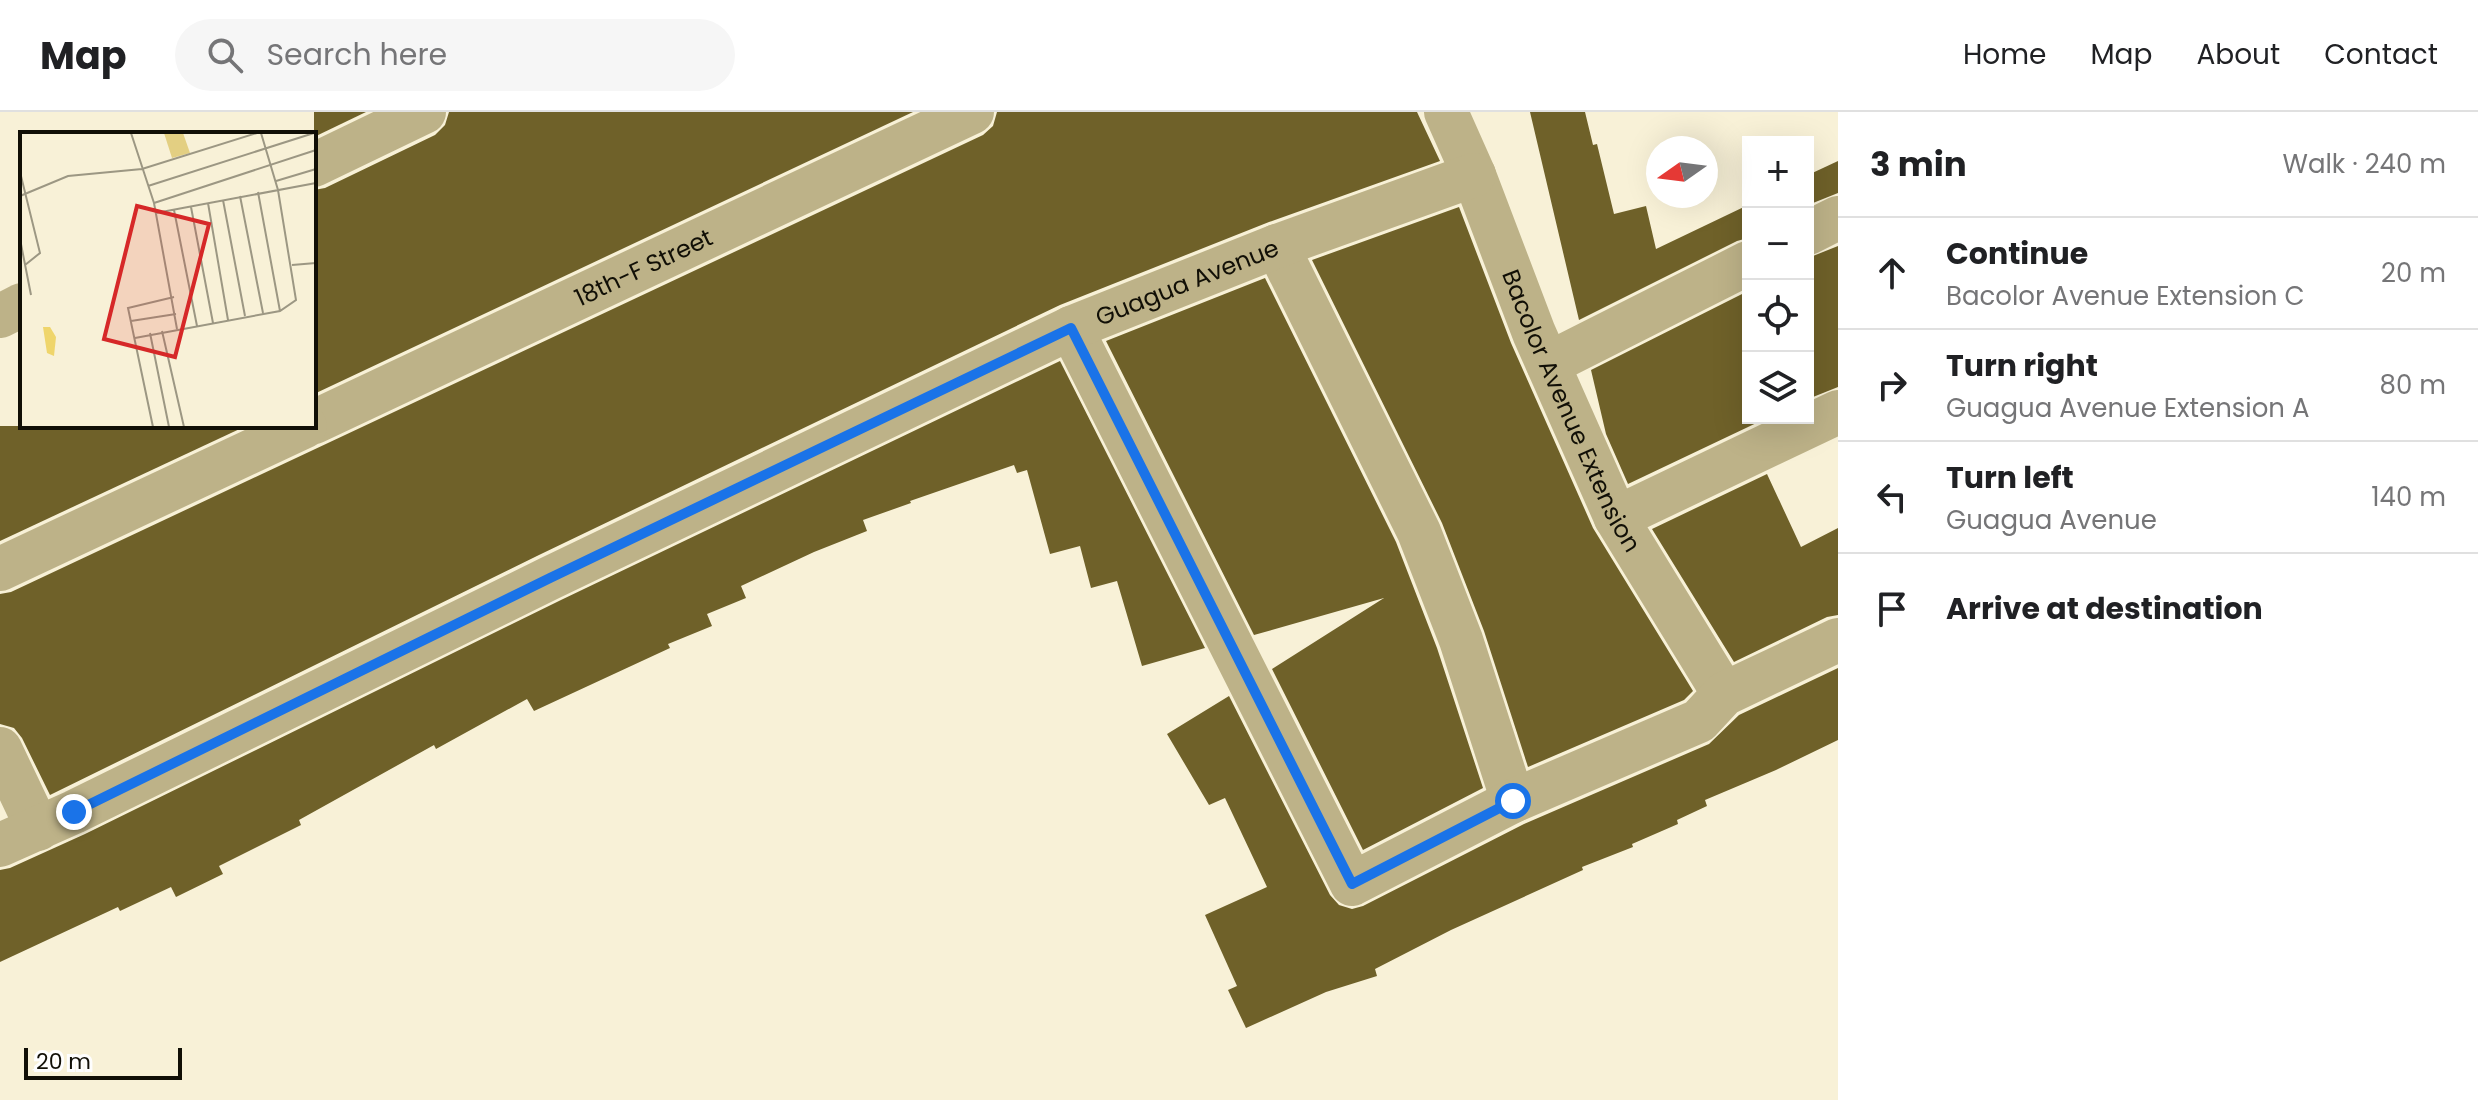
<!DOCTYPE html>
<meta charset="utf-8">
<style>
:root{--surface:#fff;--page:#f6f6f6;--text:#202124;--muted:#757577;--line:#e0e0e0}
body{margin:0;font-family:Poppins,sans-serif;background:var(--page);color:var(--text)}
.controls{position:absolute;right:24px;top:24px;display:grid;overflow:hidden;border-radius:0px;box-shadow:0 8px 32px #0002}
.controls button{width:72px;height:72px;display:grid;place-items:center;padding:0;border:0;border-bottom:2px solid var(--line);background:var(--surface);color:var(--text);font:40px sans-serif}
.compass{position:absolute;left:1646px;top:24px;width:72px;height:72px;border-radius:50%;background:var(--surface);box-shadow:0 8px 32px #0002;rotate:256deg}
.scale{position:absolute;left:24px;bottom:20px;width:158px;box-sizing:border-box;padding-left:8px;border:4px solid #110f06;border-top:0;font-size:22px;line-height:28px;white-space:nowrap;color:#110f06;-webkit-text-stroke:6px #fefefe;paint-order:stroke}
.stop{position:absolute;width:24px;height:24px;margin:-18px;border:6px solid #1a73e8;border-radius:50%;background:#fff}
.stop.end{background:#1a73e8;border-color:#fff;box-shadow:0 2px 8px #0008}
.list{margin:0;padding:0;list-style:none}
h2{display:flex;justify-content:space-between;align-items:center;height:104px;margin:0;padding:0 32px;font-size:34px}
h2 small{font-size:26px;font-weight:400;color:var(--muted)}
.list li{display:grid;grid-template-columns:52px 1fr auto;gap:24px;align-items:center;box-sizing:border-box;height:112px;padding:0 32px;border-top:2px solid var(--line)}
.list b{display:block;font-size:30px;white-space:nowrap}
.list p{margin:0;font-size:26px;white-space:nowrap;color:var(--muted)}
.list em{font-size:26px;font-style:normal;color:var(--muted)}
.icon{flex:none;width:44px;height:44px;fill:none;stroke:currentColor;stroke-width:2;stroke-linecap:round;stroke-linejoin:round}
.map{position:relative;flex:none;width:1838px;height:988px;overflow:hidden}
header{display:flex;align-items:center;gap:48px;box-sizing:border-box;height:112px;padding:0 40px;background:var(--surface);border-bottom:2px solid var(--line)}
header strong{font-size:38px}
nav{display:flex;gap:44px;margin-inline-start:auto;font-size:28px}
.search{width:560px;height:72px;background:var(--page);display:flex;align-items:center;gap:20px;box-sizing:border-box;padding:0 28px;border-radius:44px;color:var(--muted);font-size:30px}
main{display:flex}
aside{flex:1;background:var(--surface)}
.map>svg:first-child{display:block}
.building{fill:#6f6129}
.lines{fill:none;stroke-linecap:round;stroke-linejoin:round}
.minor{stroke:#bdb288;stroke-width:44}
.route{stroke:#1a73e8;stroke-width:10}
.labels{text-anchor:middle;dominant-baseline:central;stroke-width:8;stroke-linejoin:round;paint-order:stroke}
.street-label{font-size:24px;fill:#110f06;stroke:#fefefe}
.inset-road{fill:none;stroke:#9c9783;stroke-width:2}
.view{fill:#d62828;fill-opacity:0.15;stroke:#d62828;stroke-width:4}
.inset-edge{fill:none;stroke:#110f06;stroke-width:4}
</style>
<header>
<strong>Map</strong>
<div class="search"><svg class="icon" aria-label="search" viewBox="0 0 24 24"><circle cx="10" cy="10" r="6"/><path d="M15 15l6 6"/></svg>Search here</div>
<nav><a>Home</a><a>Map</a><a>About</a><a>Contact</a></nav>
</header>
<main>
<div class="map">
<svg width="1838" height="988" viewBox="0 0 1838 988">
<rect width="100%" height="100%" fill="#f8f1d7"/>
<g class="building">
<polygon points="314,0 366,0 314,25"/>
<polygon points="449,0 913,0 314,282 314,78 325,76 435,23 445,13"/>
<polygon points="997,0 1417,0 1440,49 1269,110 1060,193 539,443 50,683 22,626 14,616 0,612 0,482 11,480 983,23 993,14"/>
<polygon points="1530,0 1585,0 1593,33 1597,32 1614,102 1646,94 1656,137 1748,93 1748,126 1737,129 1579,208"/>
<polygon points="1838,49 1838,81 1808,93 1808,63"/>
<polygon points="1459,95 1511,231 1593,416 1693,579 1684,588 1528,655 1484,519 1442,411 1312,148"/>
<polygon points="1838,134 1838,275 1808,287 1808,146"/>
<polygon points="1265,166 1396,430 1437,536 1483,676 1363,738 1272,557 1384,486 1254,523 1106,229"/>
<polygon points="1748,179 1748,306 1767,306 1628,372 1606,322 1591,258"/>
<polygon points="1060,249 1205,536 1142,554 1117,469 1091,476 1080,434 1050,442 1027,358 1017,361 1014,353 910,389 911,391 863,408 867,419 814,440 741,474 746,486 707,502 712,514 668,532 670,536 534,599 527,587 436,637 434,633 299,708 301,713 219,754 223,762 176,785 171,775 120,799 118,795 0,850 0,758 10,756 85,722 561,488"/>
<polygon points="0,314 246,314 0,429"/>
<polygon points="1767,362 1801,435 1838,416 1838,503 1827,505 1734,550 1652,417"/>
<polygon points="1838,556 1838,628 1776,658 1705,688 1707,694 1677,708 1678,712 1632,732 1633,735 1582,755 1583,758 1451,818 1375,857 1377,864 1326,880 1246,916 1228,878 1237,874 1205,803 1267,775 1225,686 1209,693 1167,622 1229,584 1330,783 1339,793 1352,797 1363,794 1524,712 1709,632 1739,603"/>
</g>
<g class="lines">
<g class="minor">
<path id="s1" d="M1446,0L1474,63L1534,221L1616,406L1724,582"/>
<polyline points="314,53 424,0"/>
<polyline points="1808,121 1838,106"/>
<polyline points="1277,134 1419,420 1461,528 1513,689"/>
<polyline points="0,204 22,193"/>
<polyline points="1071,216 1352,772 1513,689 1699,609 1724,582 1838,528"/>
<polyline points="1548,252 1748,151"/>
<path id="s2" d="M314,310L972,0"/>
<polyline points="1616,406 1838,300"/>
<polyline points="0,457 305,314"/>
<polyline points="0,637 38,717"/>
<path id="s3" d="M0,733L74,700L550,466L1071,216L1277,134L1474,63"/>
</g>
</g>
<g class="lines">
<polyline class="route" points="74,700 550,466 1071,216 1352,772 1513,689"/>
</g>
<g class="labels">
<g class="street-label">
<text stroke="none"><textPath href="#s2" startOffset="364">18th-F Street</textPath></text>
<text stroke="none"><textPath href="#s3" startOffset="1314">Guagua Avenue</textPath></text>
<text stroke="none"><textPath href="#s1" startOffset="324">Bacolor Avenue Extension</textPath></text>
</g>
</g>
<g transform="translate(20 20)">
<rect width="296" height="296" fill="#f8f1d7"/>
<path d="M144,1H163L170,21L152,26Z" fill="#e3cf82"/>
<path d="M23,195H30L36,205L34,224L27,221Z" fill="#efd56b"/>
<path class="inset-road" d="M111,1L134,71L157,197M0,40L20,121L5,133M256,49L296,37M128,54L294,1M238,60L260,179M0,64L48,44L122,37L237,1M220,64L243,181M203,68L225,184M134,71L296,18M188,71L208,188M171,75L193,191M154,78L177,194M136,81L296,51M0,107L11,163M272,133L296,131M111,189L156,182M142,199L164,295M130,201L149,295M115,206L260,179L276,168L258,58L241,1M133,295L108,176L154,165"/>
<path class="view" d="M117,74L189,92L155,225L84,207Z"/>
<rect width="296" height="296" class="inset-edge"/>
</g>
</svg>
<div class="controls">
<button>+</button>
<button>−</button>
<button><svg class="icon" aria-label="locate" viewBox="0 0 24 24"><circle cx="12" cy="12" r="6"/><path d="M12 2v4M12 18v4M2 12h4M18 12h4"/></svg></button>
<button><svg class="icon" aria-label="layers" viewBox="0 0 24 24"><path d="M12 4l9 5-9 5-9-5zM3 14l9 5 9-5"/></svg></button>
</div>
<svg class="compass" viewBox="-18 -18 36 36"><path d="M0-13l5 13h-10z" fill="#e53935"/><path d="M0 13l5-13h-10z" fill="#757577"/></svg>
<div class="scale">20 m</div>
<div class="stop" style="left:1513px;top:689px"></div>
<div class="stop end" style="left:74px;top:700px"></div>
</div>
<aside>
<h2>3 min<small>Walk · 240 m</small></h2>
<ul class="list">
<li><svg class="icon" aria-label="ahead" viewBox="0 0 24 24"><path d="M12 20V5M6 11l6-6 6 6"/></svg><div><b>Continue</b><p>Bacolor Avenue Extension C</p></div><em>20 m</em></li>
<li><svg class="icon" aria-label="right" viewBox="0 0 24 24"><path d="M7 20v-9h11M14 6l5 5-5 5"/></svg><div><b>Turn right</b><p>Guagua Avenue Extension A</p></div><em>80 m</em></li>
<li><svg class="icon" aria-label="left" viewBox="0 0 24 24"><path d="M17 20v-9H6M10 6l-5 5 5 5"/></svg><div><b>Turn left</b><p>Guagua Avenue</p></div><em>140 m</em></li>
<li><svg class="icon" aria-label="arrive" viewBox="0 0 24 24"><path d="M6 21V4h12l-3 4 3 4H6"/></svg><div><b>Arrive at destination</b></div></li>
</ul>
</aside>
</main>
